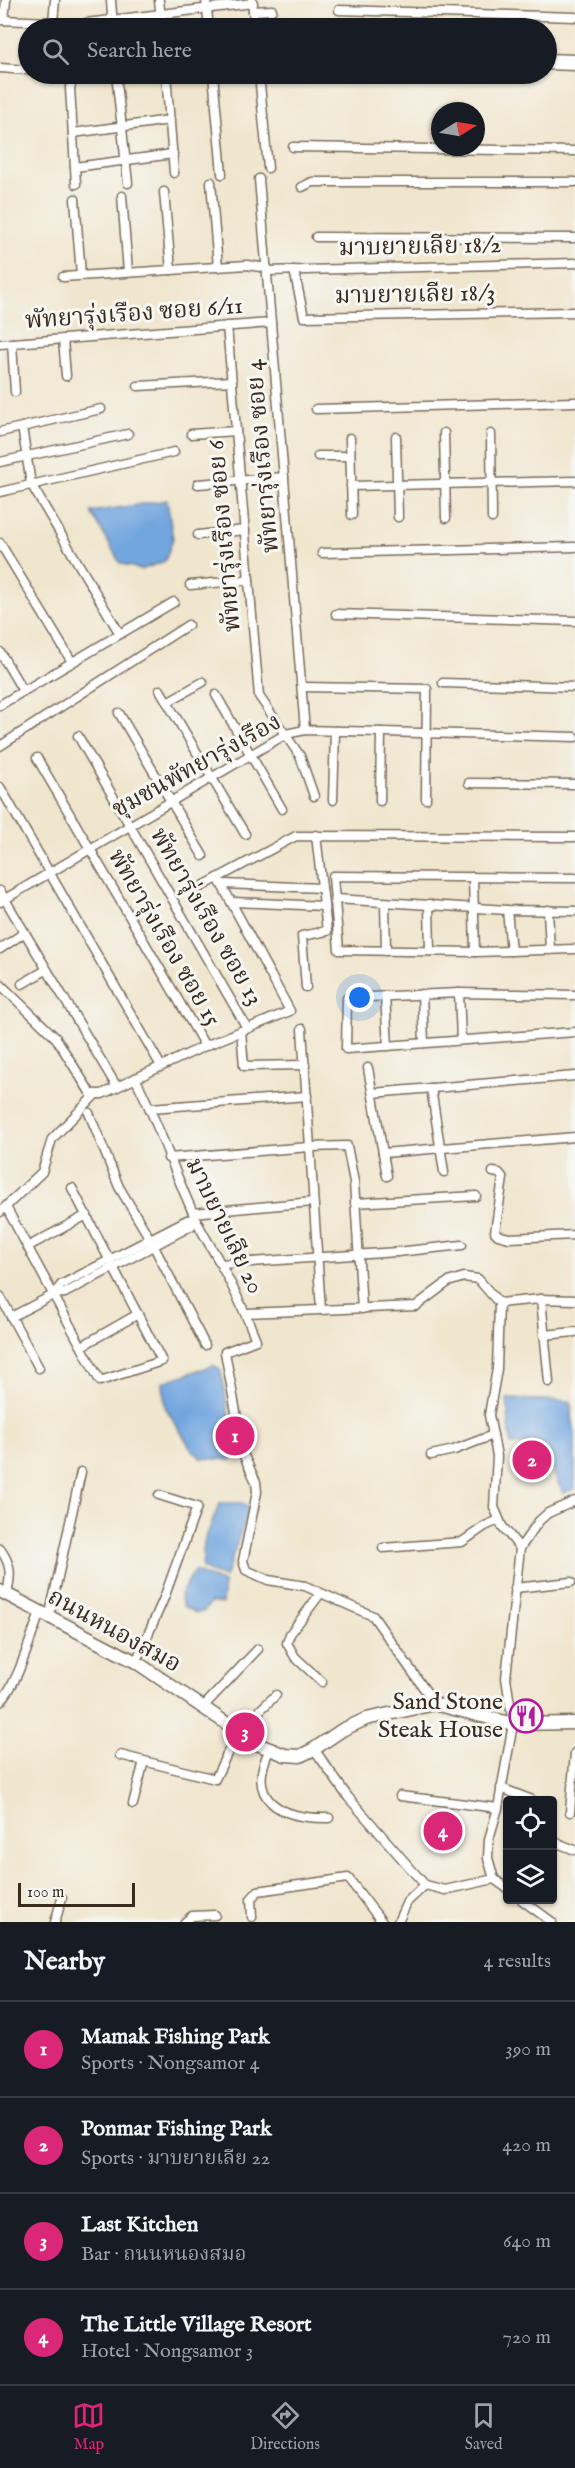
<!DOCTYPE html>
<meta charset="utf-8">
<style>
:root{--surface:#171b24;--page:#20242c;--text:#f1f3f6;--muted:#9ea1a6;--line:#363941;--accent:#db2777}
body{margin:0;font-family:"IM FELL English","Noto Serif Thai",serif;background:var(--page);color:var(--text)}
.controls{position:absolute;right:18px;bottom:18px;display:grid;overflow:hidden;border-radius:6px;box-shadow:0 2px 4px #0004}
.controls button{width:54px;height:54px;display:grid;place-items:center;padding:0;border:0;border-bottom:2px solid var(--line);background:var(--surface);color:var(--text);font:30px sans-serif}
.compass{position:absolute;left:431px;top:102px;width:54px;height:54px;border-radius:50%;background:var(--surface);box-shadow:0 2px 4px #0004;rotate:79deg}
.scale{position:absolute;left:18px;bottom:15px;width:117px;box-sizing:border-box;padding-left:6px;border:3px solid #3b2a1e;border-top:0;font-size:16px;line-height:21px;white-space:nowrap;color:#3b2a1e;-webkit-text-stroke:4px #f6f6f2;paint-order:stroke}
.you{position:absolute;left:360px;top:998px;width:21px;height:21px;margin:-15px;border:4px solid #fff;border-radius:50%;background:#1a73e8;box-shadow:0 0 0 9px #1a73e833}
.badge{display:grid;place-items:center;width:39px;height:39px;border-radius:50%;background:var(--accent);color:#fff;font-size:20px;font-weight:700}
.pin{position:absolute;translate:-50% -50%;border:3px solid #fff;box-shadow:0 2px 6px #0006}
.list{margin:0;padding:0;list-style:none}
h2{display:flex;justify-content:space-between;align-items:center;height:78px;margin:0;padding:0 24px;font-size:26px}
h2 small{font-size:20px;font-weight:400;color:var(--muted)}
.list li{display:grid;grid-template-columns:39px 1fr auto;gap:18px;align-items:center;box-sizing:border-box;height:96px;padding:0 24px;border-top:2px solid var(--line)}
.list b{display:block;font-size:22px;white-space:nowrap}
.list p{margin:0;font-size:20px;white-space:nowrap;color:var(--muted)}
.list em{font-size:20px;font-style:normal;color:var(--muted)}
.icon{flex:none;width:33px;height:33px;fill:none;stroke:currentColor;stroke-width:2;stroke-linecap:round;stroke-linejoin:round}
.map{position:relative;flex:none;width:575px;height:1922px;overflow:hidden}
.search{position:absolute;background:var(--surface);box-shadow:0 2px 4px #0004;left:18px;right:18px;top:18px;height:66px;display:flex;align-items:center;gap:15px;box-sizing:border-box;padding:0 21px;border-radius:33px;color:var(--muted);font-size:22px}
.sheet{height:462px;background:var(--surface)}
nav{display:flex;justify-content:space-around;align-items:center;box-sizing:border-box;height:84px;border-top:2px solid var(--line);background:var(--surface);font-size:16px;color:var(--muted)}
nav a{display:grid;justify-items:center;gap:3px}
nav .on{color:var(--accent)}
.map>svg:first-child{display:block}
.water{fill:#72a6df;stroke:#56687e;stroke-width:1.5}
.lines{fill:none;stroke-linecap:round;stroke-linejoin:round}
.street-casing{stroke:#7a6c5c;stroke-width:11}
.secondary-casing{stroke:#7a6c5c;stroke-width:15}
.street{stroke:#fff;stroke-width:8}
.secondary{stroke:#fff;stroke-width:12}
.labels{text-anchor:middle;dominant-baseline:central;stroke-width:6;stroke-linejoin:round;paint-order:stroke}
.street-label{font-size:24px;fill:#3b2a1e;stroke:#f6f6f2}
.poi-label{font-size:24px;fill:#3b2a1e;stroke:#f6f6f2;text-anchor:end}
</style>
<div class="map">
<svg width="575" height="1922" viewBox="0 0 575 1922">
<rect width="100%" height="100%" fill="#f6f6f2"/>
<filter id="ink" filterUnits="userSpaceOnUse"><feTurbulence type="fractalNoise" baseFrequency=".0167" numOctaves="2"/><feDisplacementMap in="SourceGraphic" scale="12" xChannelSelector="R" yChannelSelector="G"/><feConvolveMatrix kernelMatrix="1 2 1 2 8 2 1 2 1" color-interpolation-filters="sRGB"/></filter>
<filter id="wash" filterUnits="userSpaceOnUse"><feTurbulence type="fractalNoise" baseFrequency=".008" numOctaves="4" result="noise"/><feDisplacementMap in="SourceGraphic" scale="24" xChannelSelector="R" yChannelSelector="G"/><feGaussianBlur stdDeviation="1.35" result="paint"/><feColorMatrix in="noise" values="0 0 0 0 0 0 0 0 0 0 0 0 0 0 0 0 0 1.4 0 .05"/><feComposite in="paint" operator="in"/></filter>
<g filter="url(#wash)">
<rect width="100%" height="100%" fill="#f0e6ce"/>
<g class="water">
<polygon points="167,500 173,539 165,561 141,570 120,563 91,512"/>
<polygon points="214,1365 221,1371 236,1453 231,1460 201,1458 192,1450 165,1407 163,1382"/>
<polygon points="507,1399 570,1401 575,1436 575,1489 563,1493 540,1444 511,1445"/>
<polygon points="220,1503 242,1503 249,1509 225,1578 202,1568 204,1542"/>
<polygon points="194,1571 224,1583 222,1604 211,1603 203,1612 196,1613 183,1606 180,1595"/>
</g>
</g>
<g filter="url(#ink)">
<g class="lines">
<g class="street-casing">
<g id="street">
<polyline points="111,0 113,28"/>
<polyline points="159,0 162,28"/>
<polyline points="206,0 209,28"/>
<polyline points="252,0 255,28"/>
<polyline points="339,10 575,17"/>
<polyline points="253,11 272,10"/>
<polyline points="0,20 53,22 55,0"/>
<polyline points="4,20 6,0"/>
<polyline points="86,23 253,3"/>
<polyline points="546,58 575,59"/>
<polyline points="546,65 575,66"/>
<polyline points="0,68 28,70"/>
<polyline points="116,74 128,183"/>
<polyline points="166,74 174,173"/>
<polyline points="213,74 222,174"/>
<polyline points="259,74 268,168"/>
<polyline points="73,133 170,120"/>
<polyline points="293,147 575,151"/>
<polyline points="75,167 173,154"/>
<polyline points="259,179 305,730"/>
<polyline points="211,182 218,267"/>
<polyline points="76,184 70,88 72,82 79,77 109,74"/>
<polyline points="302,187 312,182 575,182"/>
<polyline points="164,192 171,270"/>
<polyline points="122,196 128,272"/>
<polyline points="75,199 81,275"/>
<polyline points="316,237 575,238"/>
<polyline points="294,270 304,317 575,312"/>
<polyline points="267,271 575,263"/>
<polyline points="63,277 247,265 267,268"/>
<polyline points="227,326 259,696 300,756 314,796"/>
<polyline points="63,339 66,376"/>
<polyline points="12,343 15,392"/>
<polyline points="0,344 271,323"/>
<polyline points="138,386 232,381"/>
<polyline points="316,409 575,402"/>
<polyline points="22,427 31,484 120,634"/>
<polyline points="0,432 101,409"/>
<polyline points="444,433 446,518"/>
<polyline points="191,434 236,431"/>
<polyline points="491,434 492,518"/>
<polyline points="396,437 398,517"/>
<polyline points="350,438 352,515"/>
<polyline points="318,456 350,456"/>
<polyline points="0,462 128,434"/>
<polyline points="198,484 284,477"/>
<polyline points="351,486 575,481"/>
<polyline points="0,492 174,452"/>
<polyline points="198,535 245,530"/>
<polyline points="0,543 72,662"/>
<polyline points="322,553 575,547"/>
<polyline points="190,585 249,580"/>
<polyline points="336,614 575,621"/>
<polyline points="0,652 23,691"/>
<polyline points="443,683 575,687"/>
<polyline points="302,687 427,689 426,799"/>
<polyline points="160,690 245,834"/>
<polyline points="216,695 282,809"/>
<polyline points="167,702 203,682"/>
<polyline points="0,705 174,602"/>
<polyline points="119,713 203,856"/>
<polyline points="78,736 247,1028"/>
<polyline points="0,746 188,625"/>
<polyline points="37,758 205,1046"/>
<polyline points="469,783 575,784"/>
<polyline points="0,787 161,1066"/>
<polyline points="333,800 335,731"/>
<polyline points="380,801 381,732"/>
<polyline points="473,877 475,952"/>
<polyline points="575,878 333,876 339,950 475,952 575,949"/>
<polyline points="223,884 322,888"/>
<polyline points="199,888 296,836 575,837"/>
<polyline points="0,891 117,1087"/>
<polyline points="336,899 507,910 575,911"/>
<polyline points="0,902 286,734 305,730 575,737"/>
<polyline points="233,902 324,906"/>
<polyline points="385,903 386,951"/>
<polyline points="429,904 430,951"/>
<polyline points="507,910 511,951"/>
<polyline points="548,910 550,950"/>
<polyline points="0,949 24,933"/>
<polyline points="0,984 56,1038 91,1094 102,1094 205,1046 290,1011 218,878"/>
<polyline points="22,984 46,970"/>
<polyline points="306,987 302,936 327,931 316,835"/>
<polyline points="459,993 461,1039"/>
<polyline points="422,994 424,1043"/>
<polyline points="575,995 459,993 347,998 346,1049 575,1032"/>
<polyline points="385,996 388,1046"/>
<polyline points="302,1029 321,1310"/>
<polyline points="241,1031 244,1066 305,1065"/>
<polyline points="368,1068 387,1176"/>
<path d="M135,1078C159,1123 173,1171 195,1217C202,1234 213,1249 221,1265C234,1289 246,1314 256,1340L225,1352L244,1456L256,1482L257,1492L243,1561L246,1570L268,1580L305,1586L373,1616L435,1704"/>
<polyline points="431,1088 444,1172"/>
<polyline points="373,1093 575,1076"/>
<polyline points="151,1108 307,1096"/>
<polyline points="89,1113 119,1187 150,1239 205,1345"/>
<polyline points="383,1153 575,1137"/>
<polyline points="168,1158 310,1147 347,1146 354,1182 362,1309"/>
<polyline points="493,1172 499,1173 503,1178 495,1232 498,1235 509,1238 575,1235"/>
<polyline points="355,1203 476,1196"/>
<polyline points="6,1207 100,1381 162,1361 72,1188"/>
<polyline points="0,1212 42,1172 52,1139 96,1094"/>
<polyline points="193,1213 313,1202"/>
<polyline points="29,1246 87,1215"/>
<polyline points="221,1264 397,1252 462,1245"/>
<polyline points="55,1294 65,1293 191,1226 195,1219"/>
<polyline points="0,1296 39,1368"/>
<polyline points="541,1299 549,1382"/>
<polyline points="499,1303 497,1369 489,1415 497,1456 494,1507 502,1526 520,1548"/>
<polyline points="246,1313 416,1306 448,1282 464,1277 478,1279 499,1303 541,1299 575,1300"/>
<polyline points="11,1317 55,1294 61,1285 187,1220 195,1219"/>
<polyline points="544,1335 575,1332"/>
<polyline points="82,1346 138,1314"/>
<polyline points="431,1455 454,1450 493,1435"/>
<polyline points="383,1548 462,1542 485,1526 499,1520"/>
<path d="M0,1549C12,1565 11,1575 7,1595"/>
<polyline points="515,1588 571,1582"/>
<polyline points="320,1594 290,1634 287,1643 295,1657 322,1682"/>
<polyline points="49,1618 81,1472"/>
<polyline points="136,1662 164,1598 197,1507 159,1495"/>
<path d="M0,1702C19,1682 29,1640 40,1613"/>
<polyline points="202,1708 258,1649"/>
<path d="M270,1749C244,1801 282,1819 329,1818"/>
<polyline points="314,1749 348,1797 425,1885"/>
<polyline points="120,1755 215,1779 238,1731 276,1695"/>
<polyline points="501,1788 532,1800"/>
<polyline points="400,1796 498,1808"/>
<polyline points="133,1804 144,1761"/>
<polyline points="570,1812 575,1753"/>
<polyline points="552,1841 575,1850"/>
<polyline points="494,1879 488,1858 489,1839 498,1808 513,1724 506,1678 520,1548 539,1521 548,1513 575,1501"/>
<polyline points="494,1879 508,1889"/>
<polyline points="425,1885 445,1890 494,1879"/>
<polyline points="522,1900 552,1922"/>
<polyline points="252,1917 251,1899 258,1891 348,1878 382,1922"/>
<polyline points="55,1922 62,1898"/>
<polyline points="185,1922 192,1916 215,1915"/>
<polyline points="398,1922 407,1902 425,1885"/>
</g>
</g>
<g class="secondary-casing">
<polyline id="secondary" points="0,1591 136,1662 257,1744 285,1755 300,1756 314,1749 342,1730 366,1719 435,1704 513,1724 575,1723"/>
</g>
<use href="#street" class="street"/>
<use href="#secondary" class="secondary"/>
</g>
</g>
<defs>
<g id="restaurant-ring" transform="scale(1.725)"><circle r="9.5" fill="#f6f6f2" stroke="#b5179e" stroke-width="1.5"/><path d="M-5-6h1v4h1v-4h1v4h1v-4h1v5L-1.5 .5V6h-2V.5L-5-1ZM5-6V6H3V1.5H1.5Q1.5-4 5-6Z" fill="#b5179e"/></g>
</defs>
<g fill-rule="evenodd">
<use href="#restaurant-ring" x="526" y="1716"/>
</g>
<g class="labels">
<g class="street-label">
<text transform="translate(420 247) rotate(-1)">มาบยายเลีย 18/2</text>
<text transform="translate(415 295) rotate(-1)">มาบยายเลีย 18/3</text>
<text transform="translate(134 314) rotate(-4)">พัทยารุ่งเรือง ซอย 6/11</text>
<text transform="translate(263 456) rotate(-95)">พัทยารุ่งเรือง ซอย 4</text>
<text transform="translate(225 536) rotate(-95)">พัทยารุ่งเรือง ซอย 6</text>
<text transform="translate(197 766) rotate(-29)">ชุมชนพัทยารุ่งเรือง</text>
<text transform="translate(206 917) rotate(60)">พัทยารุ่งเรือง ซอย 13</text>
<text transform="translate(164 938) rotate(60)">พัทยารุ่งเรือง ซอย 15</text>
<text transform="translate(224 1226) rotate(64)">มาบยายเลีย 20</text>
<text transform="translate(114 1631) rotate(29)">ถนนหนองสมอ</text>
</g>
<g class="poi-label">
<text x="503" y="1702">Sand Stone<tspan x="503" dy="28">Steak House</tspan></text>
</g>
</g>
</svg>
<div class="controls">
<button><svg class="icon" aria-label="locate" viewBox="0 0 24 24"><circle cx="12" cy="12" r="6"/><path d="M12 2v4M12 18v4M2 12h4M18 12h4"/></svg></button>
<button><svg class="icon" aria-label="layers" viewBox="0 0 24 24"><path d="M12 4l9 5-9 5-9-5zM3 14l9 5 9-5"/></svg></button>
</div>
<svg class="compass" viewBox="-18 -18 36 36"><path d="M0-13l5 13h-10z" fill="#e53935"/><path d="M0 13l5-13h-10z" fill="#9ea1a6"/></svg>
<div class="scale">100 m</div>
<div class="you"></div>
<div class="pin badge" style="left:235px;top:1436px">1</div>
<div class="pin badge" style="left:532px;top:1460px">2</div>
<div class="pin badge" style="left:245px;top:1732px">3</div>
<div class="pin badge" style="left:443px;top:1831px">4</div>
<div class="search"><svg class="icon" aria-label="search" viewBox="0 0 24 24"><circle cx="10" cy="10" r="6"/><path d="M15 15l6 6"/></svg>Search here</div>
</div>
<section class="sheet">
<h2>Nearby<small>4 results</small></h2>
<ul class="list">
<li><span class="badge">1</span><div><b>Mamak Fishing Park</b><p>Sports · Nongsamor 4</p></div><em>390 m</em></li>
<li><span class="badge">2</span><div><b>Ponmar Fishing Park</b><p>Sports · มาบยายเลีย 22</p></div><em>420 m</em></li>
<li><span class="badge">3</span><div><b>Last Kitchen</b><p>Bar · ถนนหนองสมอ</p></div><em>640 m</em></li>
<li><span class="badge">4</span><div><b>The Little Village Resort</b><p>Hotel · Nongsamor 3</p></div><em>720 m</em></li>
</ul>
</section>
<nav>
<a class="on"><svg class="icon" aria-label="map" viewBox="0 0 24 24"><path d="M3 6l6-2 6 2 6-2v14l-6 2-6-2-6 2zM9 4v14M15 6v14"/></svg>Map</a>
<a><svg class="icon" aria-label="directions" viewBox="0 0 24 24"><path d="M12 3l9 9-9 9-9-9zM9 14v-3h6M13 9l2 2-2 2"/></svg>Directions</a>
<a><svg class="icon" aria-label="saved" viewBox="0 0 24 24"><path d="M7 4h10v16l-5-4-5 4z"/></svg>Saved</a>
</nav>
